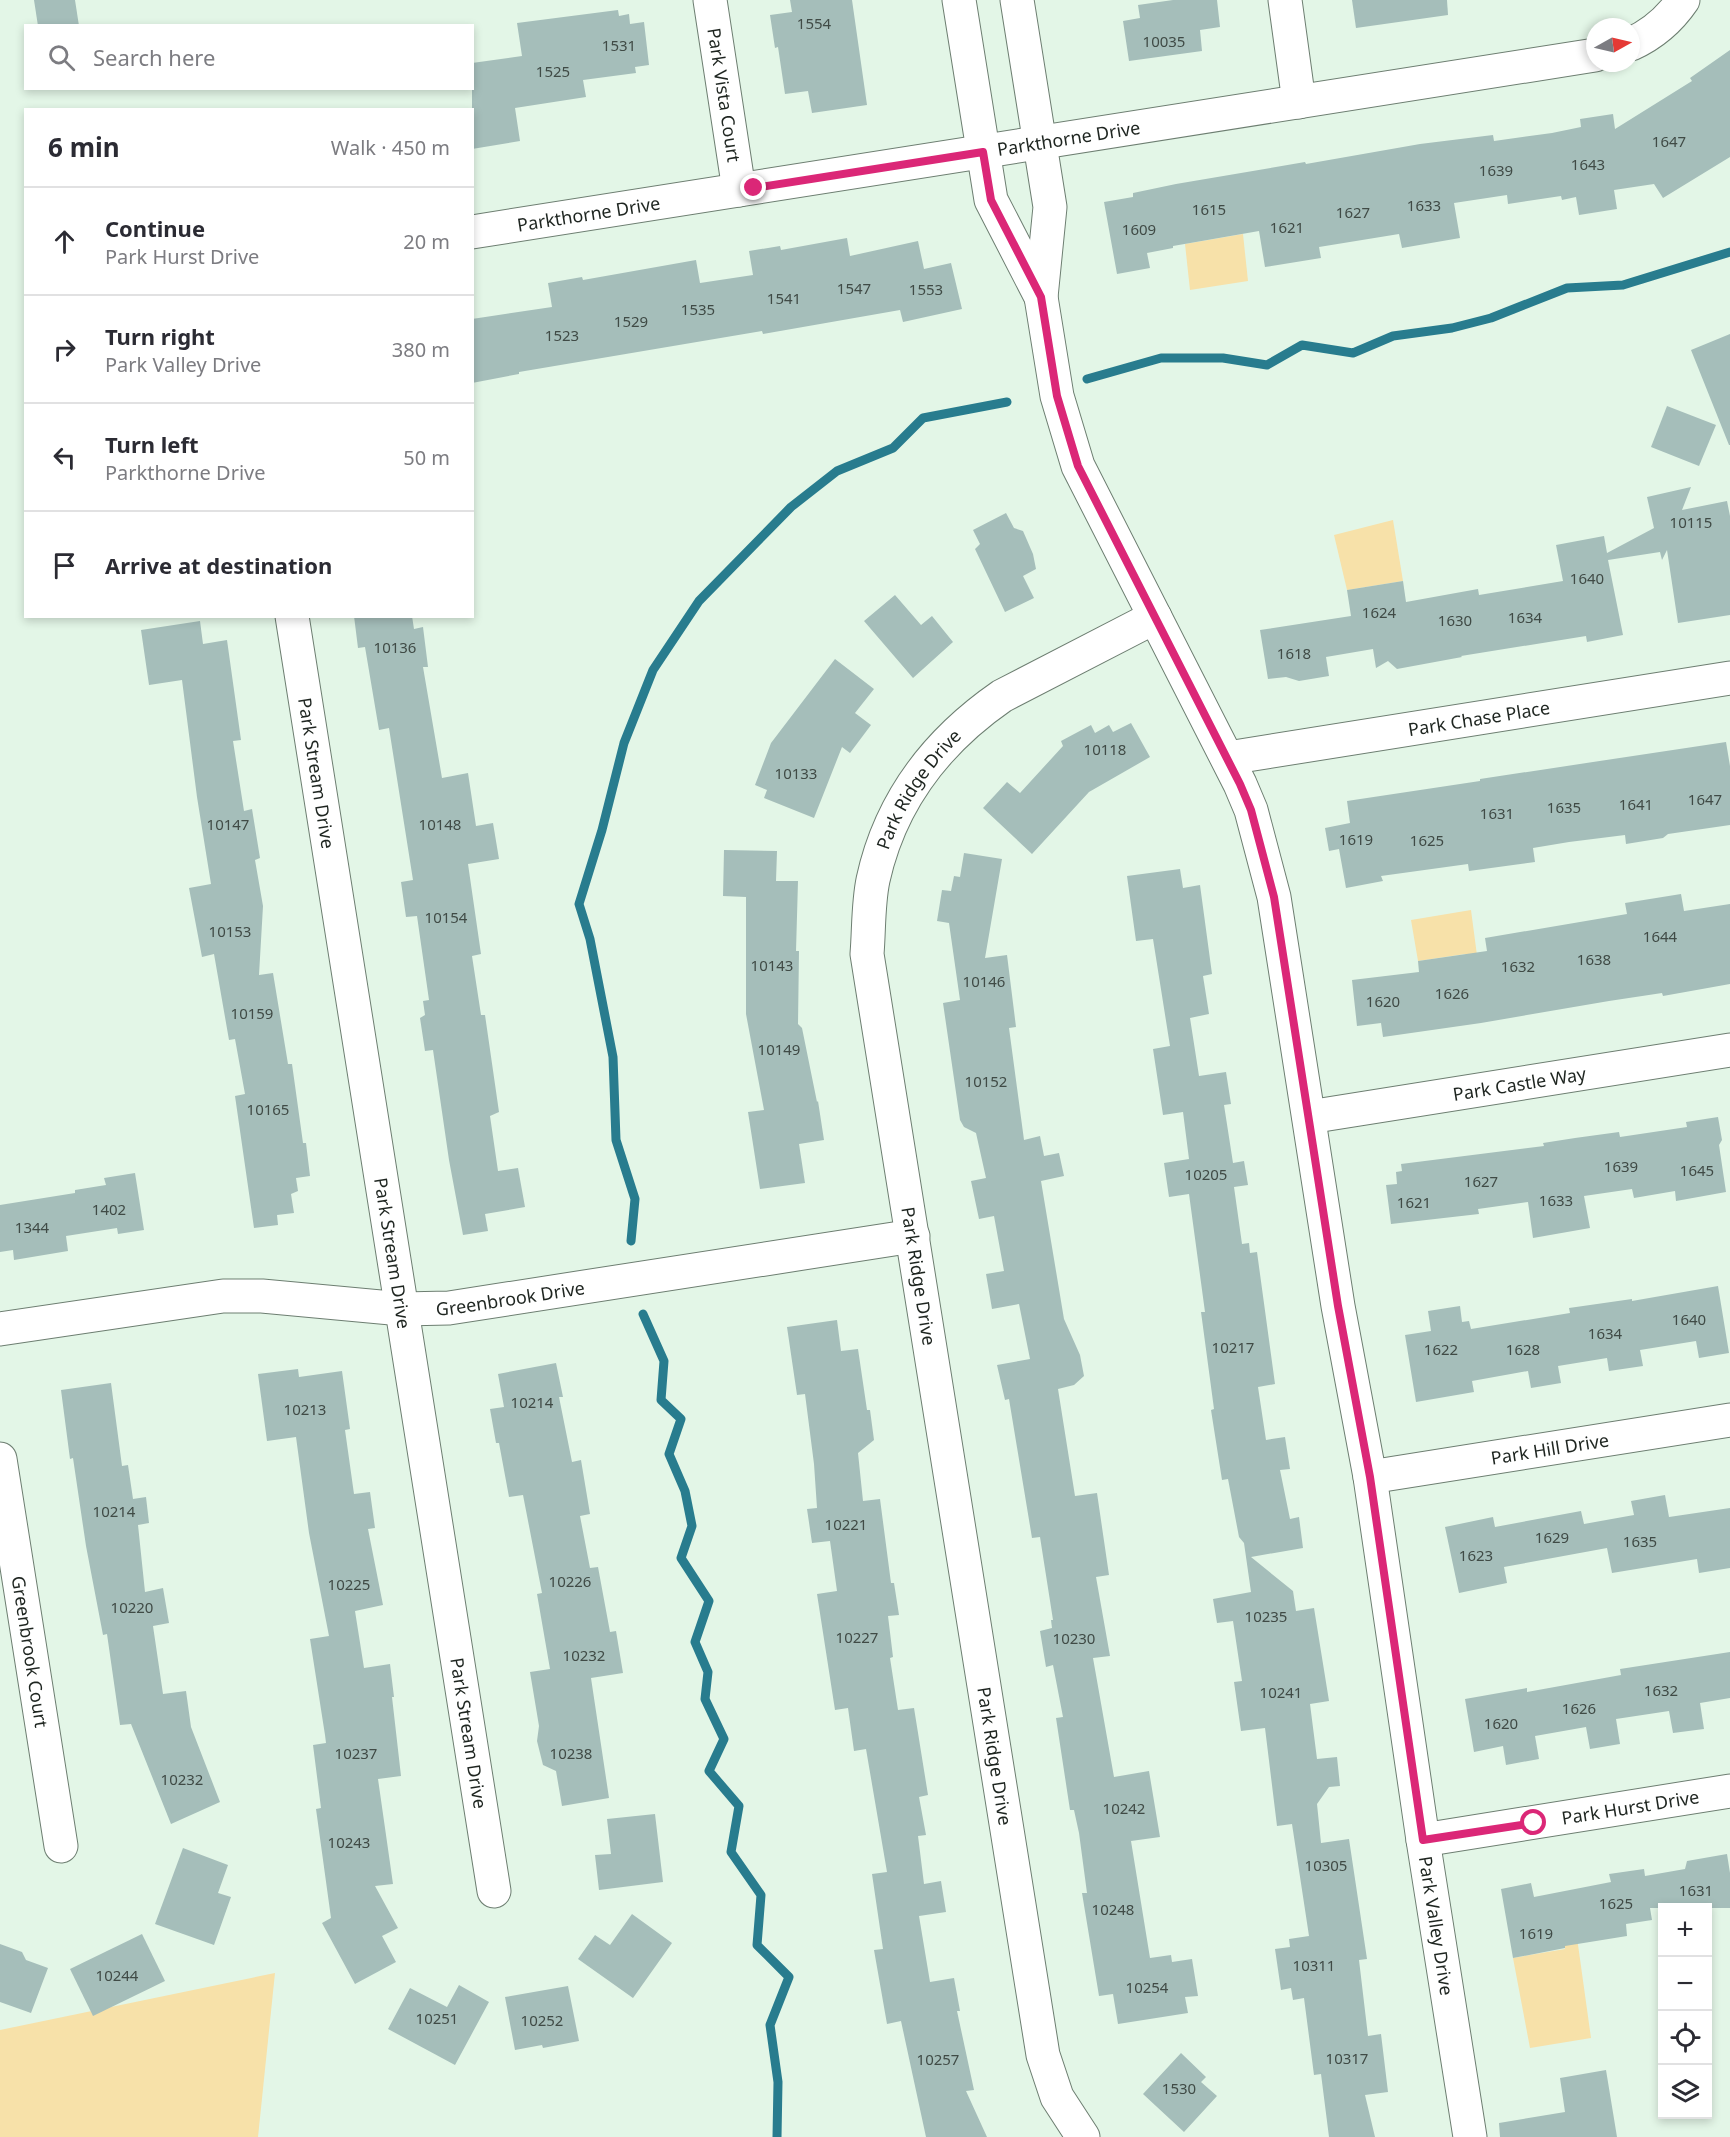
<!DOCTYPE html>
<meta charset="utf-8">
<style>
:root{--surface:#fff;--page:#f7f7f7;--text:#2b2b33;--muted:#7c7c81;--line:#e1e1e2}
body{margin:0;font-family:"Noto Sans",sans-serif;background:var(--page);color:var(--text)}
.controls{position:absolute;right:18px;bottom:18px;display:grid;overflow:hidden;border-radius:0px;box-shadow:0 3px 9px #0003}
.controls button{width:54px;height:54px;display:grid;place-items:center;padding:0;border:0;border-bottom:2px solid var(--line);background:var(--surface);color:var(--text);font:30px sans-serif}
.compass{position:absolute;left:1586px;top:18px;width:54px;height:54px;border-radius:50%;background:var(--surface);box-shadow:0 3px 9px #0003;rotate:82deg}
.stop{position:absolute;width:18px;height:18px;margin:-14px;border:4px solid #db2777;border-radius:50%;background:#fff}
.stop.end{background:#db2777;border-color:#fff;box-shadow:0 2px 6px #0008}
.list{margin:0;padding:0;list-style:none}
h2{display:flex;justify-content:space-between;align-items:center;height:78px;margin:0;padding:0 24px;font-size:26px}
h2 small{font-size:20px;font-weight:400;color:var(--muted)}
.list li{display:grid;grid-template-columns:39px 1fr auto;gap:18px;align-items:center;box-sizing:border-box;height:108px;padding:0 24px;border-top:2px solid var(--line)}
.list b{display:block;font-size:22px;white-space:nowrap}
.list p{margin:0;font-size:20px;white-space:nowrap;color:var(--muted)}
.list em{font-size:20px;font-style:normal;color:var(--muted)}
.icon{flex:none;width:33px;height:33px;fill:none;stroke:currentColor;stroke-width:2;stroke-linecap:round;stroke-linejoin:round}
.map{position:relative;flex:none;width:1730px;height:2137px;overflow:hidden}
.search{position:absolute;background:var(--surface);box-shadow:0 3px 9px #0003;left:24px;top:24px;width:450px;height:66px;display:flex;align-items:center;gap:15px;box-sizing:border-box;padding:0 21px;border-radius:0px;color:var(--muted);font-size:22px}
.panel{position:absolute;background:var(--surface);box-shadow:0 3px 9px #0003;left:24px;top:108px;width:450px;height:510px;border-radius:0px}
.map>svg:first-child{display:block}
.green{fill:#f7e1a9}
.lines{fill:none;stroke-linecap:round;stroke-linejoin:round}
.stream{stroke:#287c8e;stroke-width:9}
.building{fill:#a5beba}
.minor-casing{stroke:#6d7e71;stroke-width:35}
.minor{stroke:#fff;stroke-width:33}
.route{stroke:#db2777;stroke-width:8}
.labels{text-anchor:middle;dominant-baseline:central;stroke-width:6;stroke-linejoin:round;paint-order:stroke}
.number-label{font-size:15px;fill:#404b46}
.street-label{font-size:18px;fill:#1e2520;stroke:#fff}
</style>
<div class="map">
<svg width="1730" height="2137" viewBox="0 0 1730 2137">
<rect width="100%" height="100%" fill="#e3f6e7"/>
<g class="green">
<polygon points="1243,234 1248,281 1190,290 1185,244"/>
<polygon points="1393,520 1403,581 1347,590 1334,535"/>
<polygon points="1471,910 1478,963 1465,954 1418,961 1411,920"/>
<polygon points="1574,1916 1591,2038 1530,2048 1513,1958 1565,1949 1560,1918"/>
<polygon points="275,1973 258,2137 0,2137 0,2030"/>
</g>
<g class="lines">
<g class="stream">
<polyline points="1087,379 1161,358 1223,358 1267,365 1302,345 1353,353 1393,336 1452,328 1491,318 1567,288 1623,285 1730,252"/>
<polyline points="631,1241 635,1199 616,1140 613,1057 590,939 579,904 602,830 624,743 653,670 699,601 791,507 837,471 893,448 923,418 1007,402"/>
<polyline points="643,1314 664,1361 661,1400 681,1419 669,1454 685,1491 692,1526 681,1558 709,1601 695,1642 708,1672 705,1699 724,1739 709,1771 739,1806 731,1852 761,1895 757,1945 789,1977 770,2025 778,2082 777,2137"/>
</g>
</g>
<g class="building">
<polygon points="34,0 75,0 79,26 38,26"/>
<polygon points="790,0 852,0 867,105 812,113 808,91 785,94 778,47 775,48 770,15 792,12"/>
<polygon points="1173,0 1217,0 1220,27 1200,30 1202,51 1129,61 1123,21 1140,18 1138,5"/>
<polygon points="1352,0 1447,0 1448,15 1356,28"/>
<polygon points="618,10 619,16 629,14 630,24 644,22 649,65 635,67 636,73 583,80 586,97 515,108 520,141 472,149 472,63 522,56 517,23"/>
<polygon points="1730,50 1730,157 1663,198 1654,184 1614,190 1617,209 1579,215 1576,197 1562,200 1561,196 1508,204 1507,195 1454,203 1460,238 1402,248 1399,234 1319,247 1321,258 1265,267 1259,231 1173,246 1173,248 1147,253 1150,268 1117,274 1104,202 1133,197 1133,193 1176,184 1305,162 1306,164 1420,144 1493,135 1494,141 1552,133 1581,127 1580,119 1613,114 1615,129 1692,81 1690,78"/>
<polygon points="847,238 850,256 918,241 924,269 951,263 962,309 903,322 900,310 763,334 762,331 519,372 519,374 472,383 472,319 552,307 548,283 582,277 583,280 696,260 700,283 753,275 749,251 780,246 781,250"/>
<polygon points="1730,334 1730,445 1729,445 1691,350"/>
<polygon points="1667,406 1716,425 1699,466 1651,447"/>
<polygon points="1691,487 1682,510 1727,501 1730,516 1730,615 1678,623 1667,550 1662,560 1660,552 1608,560 1623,635 1587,642 1586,636 1461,656 1462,657 1397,669 1388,661 1376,668 1373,649 1326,657 1329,676 1299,681 1286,677 1268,679 1260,630 1351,616 1347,590 1403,581 1406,602 1478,589 1479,595 1563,581 1556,545 1604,536 1607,553 1654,528 1647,497"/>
<polygon points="1006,513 1014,528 1023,531 1033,554 1036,569 1023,576 1034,598 1005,612 975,549 980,544 973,530"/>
<polygon points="895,595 921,625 932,616 953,642 913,678 864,621"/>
<polygon points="354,616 412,616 414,629 423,627 428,667 423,667 442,778 468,773 476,826 493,823 499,859 468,864 481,954 472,956 481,1015 485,1015 499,1112 490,1116 498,1171 518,1168 525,1207 485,1214 488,1231 463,1235 449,1160 433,1050 425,1051 420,1018 425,1015 423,1001 429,1000 417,916 406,917 401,882 413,880 389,728 379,730 365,647 358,648"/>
<polygon points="200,621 203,644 227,640 241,740 233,741 244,811 252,809 260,858 255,860 263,906 259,975 273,973 288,1064 292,1064 303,1143 306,1143 310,1176 296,1178 298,1191 291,1194 294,1213 277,1215 278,1225 254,1228 235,1096 245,1094 235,1039 229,1040 214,954 202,957 189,888 211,884 197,797 182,680 149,685 141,630"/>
<polygon points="835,659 874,689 855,713 871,725 850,753 842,747 814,818 764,798 767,790 755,785 771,743"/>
<polygon points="1131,723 1150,757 1089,792 1032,854 983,808 1007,782 1020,793 1063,746 1061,741 1091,725 1095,733 1109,725 1113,732"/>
<polygon points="1726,742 1730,766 1730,825 1668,834 1663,838 1626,844 1625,835 1569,842 1533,848 1535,862 1469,871 1468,864 1381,876 1383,881 1346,888 1339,849 1329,851 1325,828 1350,823 1347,801 1480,781 1480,779"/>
<polygon points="724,850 777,851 776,881 798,881 796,951 799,951 798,1024 802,1028 817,1102 818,1101 824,1140 799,1144 805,1183 760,1189 748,1112 764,1110 746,1014 746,897 723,896"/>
<polygon points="964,853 1002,859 985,958 1007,955 1016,1027 1009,1028 1024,1140 1040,1136 1044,1156 1059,1153 1064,1176 1041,1181 1064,1319 1080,1355 1084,1376 1074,1385 1058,1389 1075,1496 1097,1493 1109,1575 1096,1577 1110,1656 1093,1658 1114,1777 1149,1771 1160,1837 1131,1841 1150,1958 1171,1955 1172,1962 1192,1959 1198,1996 1185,1997 1188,2013 1118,2024 1113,1994 1099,1996 1082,1893 1087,1893 1079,1833 1074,1810 1070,1810 1056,1718 1063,1717 1053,1665 1046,1667 1040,1631 1052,1628 1051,1620 1053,1620 1040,1537 1032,1538 1009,1399 1005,1400 997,1365 1030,1359 1019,1304 992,1309 986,1274 1004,1271 994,1216 979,1219 971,1181 986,1178 976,1133 964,1127 960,1120 943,1003 960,1000 949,923 937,921 942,890 951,891 954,876 960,877"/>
<polygon points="1180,869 1183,888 1200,885 1212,974 1203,976 1209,1014 1190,1018 1199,1076 1226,1072 1231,1104 1224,1105 1233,1163 1244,1161 1248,1185 1234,1187 1242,1244 1249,1243 1250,1253 1257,1252 1275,1384 1258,1387 1266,1440 1285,1437 1290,1469 1280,1470 1290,1519 1299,1517 1303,1548 1251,1557 1293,1591 1296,1611 1314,1608 1329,1701 1310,1704 1317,1759 1337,1757 1340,1786 1329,1787 1317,1804 1321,1843 1349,1839 1367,1959 1359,1960 1368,2036 1381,2034 1388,2092 1365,2095 1375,2137 1329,2137 1321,2074 1314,2075 1304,1998 1293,2000 1291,1988 1281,1990 1275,1949 1290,1947 1289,1939 1309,1936 1292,1824 1277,1826 1265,1728 1241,1731 1234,1682 1242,1681 1233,1621 1217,1623 1213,1599 1251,1592 1244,1543 1239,1537 1228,1479 1222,1480 1211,1410 1214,1409 1201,1312 1205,1312 1189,1194 1169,1197 1164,1163 1189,1159 1183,1112 1163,1115 1153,1049 1170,1046 1153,939 1136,941 1127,876"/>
<polygon points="1681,894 1684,911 1730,904 1730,984 1663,996 1662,993 1609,1001 1481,1023 1383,1037 1381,1023 1357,1026 1352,980 1419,972 1418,961 1487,951 1485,938 1627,914 1625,903"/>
<polygon points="1718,1117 1722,1140 1719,1145 1726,1192 1676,1201 1675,1191 1634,1198 1632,1189 1584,1196 1590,1228 1533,1238 1528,1202 1478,1209 1479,1214 1391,1224 1386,1185 1397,1184 1396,1172 1402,1171 1401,1164 1544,1146 1543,1143 1575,1138 1619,1132 1620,1137 1687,1127 1686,1122"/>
<polygon points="135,1173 144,1230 118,1234 117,1228 66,1236 68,1251 14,1260 13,1250 0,1252 0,1205 75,1193 75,1190 106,1185 104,1178"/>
<polygon points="1718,1286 1729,1353 1699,1358 1696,1341 1640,1350 1643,1366 1609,1371 1607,1358 1558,1366 1561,1383 1531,1388 1528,1371 1472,1381 1474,1392 1416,1402 1405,1335 1431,1331 1428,1311 1460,1306 1462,1322 1469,1321 1471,1329 1570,1313 1569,1308 1632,1299 1632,1301"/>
<polygon points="837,1320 841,1351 858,1349 867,1410 870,1410 874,1440 858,1453 863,1501 880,1499 891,1583 894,1583 899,1615 888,1616 893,1657 890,1658 898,1710 914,1708 928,1795 919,1797 926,1835 918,1836 924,1884 941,1881 946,1912 919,1916 930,1982 954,1978 960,2011 957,2011 974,2090 966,2091 987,2137 926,2137 901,2021 887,2024 874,1950 883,1949 872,1874 887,1872 866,1749 854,1751 848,1708 835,1710 817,1594 837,1591 830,1541 812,1543 807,1509 817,1508 814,1464 805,1394 797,1395 787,1327"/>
<polygon points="556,1363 563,1397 559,1397 572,1462 581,1460 590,1514 580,1516 590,1568 598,1567 610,1632 616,1631 623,1673 591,1678 609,1798 562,1806 556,1771 543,1765 537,1741 539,1726 530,1672 550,1669 537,1594 542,1593 523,1495 509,1497 499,1443 496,1443 490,1409 504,1407 498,1374"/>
<polygon points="298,1369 299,1377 342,1371 350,1429 345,1430 354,1494 370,1492 375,1528 368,1529 383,1605 355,1611 364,1668 390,1664 394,1697 392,1697 401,1776 378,1779 393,1884 375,1886 398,1928 382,1936 396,1962 355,1984 322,1923 331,1918 316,1809 321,1808 313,1745 326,1743 325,1735 310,1639 329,1636 309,1533 296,1437 267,1441 258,1374"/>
<polygon points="111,1383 122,1466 128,1465 133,1499 146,1497 149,1523 138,1525 145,1592 163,1588 169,1623 153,1626 163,1694 186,1691 191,1727 220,1802 171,1824 131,1724 120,1725 107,1634 103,1635 86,1546 73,1458 70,1459 61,1390"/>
<polygon points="1665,1495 1669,1517 1730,1508 1730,1568 1699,1573 1697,1559 1612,1573 1607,1548 1504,1567 1507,1583 1459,1593 1445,1527 1493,1517 1495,1527 1581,1511 1584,1524 1634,1515 1631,1501"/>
<polygon points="1730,1652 1730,1698 1700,1703 1704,1729 1673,1733 1669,1711 1616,1719 1620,1744 1590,1749 1586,1727 1535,1736 1539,1759 1506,1765 1503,1746 1474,1752 1465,1699 1527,1688 1527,1692 1621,1675 1620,1669"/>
<polygon points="655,1814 663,1882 599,1890 595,1855 611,1854 607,1819"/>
<polygon points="183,1848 228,1865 218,1893 231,1897 214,1945 155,1924"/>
<polygon points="1727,1854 1730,1873 1730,1908 1650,1908 1652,1920 1626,1924 1627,1936 1565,1946 1565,1948 1513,1958 1501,1889 1531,1883 1534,1897 1611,1882 1609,1874 1644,1869 1645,1876 1685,1869 1687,1861"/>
<polygon points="632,1914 672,1943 633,1998 578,1959 595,1935 610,1945"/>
<polygon points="142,1934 165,1981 93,2016 70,1969"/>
<polygon points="0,1944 22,1952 26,1960 48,1968 31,2013 0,2002"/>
<polygon points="459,1985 489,2002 455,2065 388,2029 410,1988 447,2007"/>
<polygon points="568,1986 579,2041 543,2048 542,2045 515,2050 505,1997"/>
<polygon points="1181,2053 1206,2077 1201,2082 1217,2096 1184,2132 1143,2094"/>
<polygon points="1606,2070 1617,2137 1500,2137 1499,2123 1565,2112 1560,2078"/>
</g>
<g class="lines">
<g class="minor-casing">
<g id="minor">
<path id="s1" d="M710,0L739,190"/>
<polyline points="959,0 991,200 1041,297"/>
<path id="s2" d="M1017,0L1050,207L1041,297L1057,396L1078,466L1240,784L1251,810L1274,897L1338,1306L1370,1477L1423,1840L1470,2137"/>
<polyline points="1285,0 1299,102"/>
<path d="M1631,44C1653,34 1670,19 1683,0"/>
<path id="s3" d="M472,232L1595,55"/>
<path id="s4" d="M292,616L494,1891"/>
<path id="s5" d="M1228,758L1730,678"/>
<path id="s6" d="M1309,1117L1730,1050"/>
<path id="s7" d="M0,1329L223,1296H262L402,1309L449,1308L913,1236"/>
<path id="s8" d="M0,1459L61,1846"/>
<path id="s9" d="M1370,1477L1730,1420"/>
<path id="s10" d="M1423,1840L1730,1791"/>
<path id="s11" d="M1083,2137L1057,2097L1043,2055L867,954C869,930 868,904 873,880C890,802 937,741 1002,696L1155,617"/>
</g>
</g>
<use href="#minor" class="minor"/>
</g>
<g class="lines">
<polyline class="route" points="754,188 983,152 991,200 1041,297 1057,396 1078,466 1240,784 1251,810 1274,897 1338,1306 1370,1477 1423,1840 1534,1823"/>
</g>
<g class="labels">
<g class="number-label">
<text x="814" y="23">1554</text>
<text x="1164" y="41">10035</text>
<text x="619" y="45">1531</text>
<text x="553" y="71">1525</text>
<text x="1669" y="141">1647</text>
<text x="1588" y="164">1643</text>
<text x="1496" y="170">1639</text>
<text x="1424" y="205">1633</text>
<text x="1209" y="209">1615</text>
<text x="1353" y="212">1627</text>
<text x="1287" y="227">1621</text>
<text x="1139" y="229">1609</text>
<text x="854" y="288">1547</text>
<text x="926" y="289">1553</text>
<text x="784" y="298">1541</text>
<text x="698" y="309">1535</text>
<text x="631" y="321">1529</text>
<text x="562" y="335">1523</text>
<text x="1691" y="522">10115</text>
<text x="1587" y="578">1640</text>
<text x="1379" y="612">1624</text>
<text x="1525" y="617">1634</text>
<text x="1455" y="620">1630</text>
<text x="395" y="647">10136</text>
<text x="1294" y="653">1618</text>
<text x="1105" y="749">10118</text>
<text x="796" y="773">10133</text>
<text x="1705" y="799">1647</text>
<text x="1636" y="804">1641</text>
<text x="1564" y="807">1635</text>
<text x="1497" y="813">1631</text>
<text x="228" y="824">10147</text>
<text x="440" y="824">10148</text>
<text x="1356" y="839">1619</text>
<text x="1427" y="840">1625</text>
<text x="446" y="917">10154</text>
<text x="230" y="931">10153</text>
<text x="1660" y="936">1644</text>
<text x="1594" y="959">1638</text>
<text x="772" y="965">10143</text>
<text x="1518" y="966">1632</text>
<text x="984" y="981">10146</text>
<text x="1452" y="993">1626</text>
<text x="1383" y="1001">1620</text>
<text x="252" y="1013">10159</text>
<text x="779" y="1049">10149</text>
<text x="986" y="1081">10152</text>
<text x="268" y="1109">10165</text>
<text x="1621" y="1166">1639</text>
<text x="1697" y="1170">1645</text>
<text x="1206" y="1174">10205</text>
<text x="1481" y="1181">1627</text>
<text x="1556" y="1200">1633</text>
<text x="1414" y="1202">1621</text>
<text x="109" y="1209">1402</text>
<text x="32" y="1227">1344</text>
<text x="1689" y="1319">1640</text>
<text x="1605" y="1333">1634</text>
<text x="1233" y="1347">10217</text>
<text x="1441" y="1349">1622</text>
<text x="1523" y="1349">1628</text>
<text x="532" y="1402">10214</text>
<text x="305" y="1409">10213</text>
<text x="114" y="1511">10214</text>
<text x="846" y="1524">10221</text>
<text x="1552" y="1537">1629</text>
<text x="1640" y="1541">1635</text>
<text x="1476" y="1555">1623</text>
<text x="570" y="1581">10226</text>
<text x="349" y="1584">10225</text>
<text x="132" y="1607">10220</text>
<text x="1266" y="1616">10235</text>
<text x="857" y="1637">10227</text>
<text x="1074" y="1638">10230</text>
<text x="584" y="1655">10232</text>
<text x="1661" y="1690">1632</text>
<text x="1281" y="1692">10241</text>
<text x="1579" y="1708">1626</text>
<text x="1501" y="1723">1620</text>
<text x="356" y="1753">10237</text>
<text x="571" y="1753">10238</text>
<text x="182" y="1779">10232</text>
<text x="1124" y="1808">10242</text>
<text x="349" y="1842">10243</text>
<text x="1326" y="1865">10305</text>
<text x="1696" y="1890">1631</text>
<text x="1616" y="1903">1625</text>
<text x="1113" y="1909">10248</text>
<text x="1536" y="1933">1619</text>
<text x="1314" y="1965">10311</text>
<text x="117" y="1975">10244</text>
<text x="1147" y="1987">10254</text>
<text x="437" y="2018">10251</text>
<text x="542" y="2020">10252</text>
<text x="1347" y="2058">10317</text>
<text x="938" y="2059">10257</text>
<text x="1179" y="2088">1530</text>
</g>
<g class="street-label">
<text stroke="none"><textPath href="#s1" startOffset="96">Park Vista Court</textPath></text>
<text stroke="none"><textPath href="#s3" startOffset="604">Parkthorne Drive</textPath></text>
<text stroke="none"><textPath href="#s3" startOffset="118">Parkthorne Drive</textPath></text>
<text stroke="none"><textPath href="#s5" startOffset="254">Park Chase Place</textPath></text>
<text stroke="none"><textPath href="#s4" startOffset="159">Park Stream Drive</textPath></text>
<text stroke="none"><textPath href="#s11" startOffset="1384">Park Ridge Drive</textPath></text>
<text stroke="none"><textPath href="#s6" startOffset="213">Park Castle Way</textPath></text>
<text stroke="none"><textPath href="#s4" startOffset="645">Park Stream Drive</textPath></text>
<text transform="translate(919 1276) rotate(81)">Park Ridge Drive</text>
<text stroke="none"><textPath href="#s7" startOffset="514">Greenbrook Drive</textPath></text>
<text stroke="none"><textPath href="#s9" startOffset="182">Park Hill Drive</textPath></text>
<text stroke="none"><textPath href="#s8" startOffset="195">Greenbrook Court</textPath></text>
<text stroke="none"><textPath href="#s4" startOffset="1131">Park Stream Drive</textPath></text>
<text transform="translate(995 1756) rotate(81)">Park Ridge Drive</text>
<text stroke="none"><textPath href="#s10" startOffset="210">Park Hurst Drive</textPath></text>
<text stroke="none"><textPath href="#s2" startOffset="1990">Park Valley Drive</textPath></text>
</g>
</g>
</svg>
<div class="controls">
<button>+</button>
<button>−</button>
<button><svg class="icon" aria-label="locate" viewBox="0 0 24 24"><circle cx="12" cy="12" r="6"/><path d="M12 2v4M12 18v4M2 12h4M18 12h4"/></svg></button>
<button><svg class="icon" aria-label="layers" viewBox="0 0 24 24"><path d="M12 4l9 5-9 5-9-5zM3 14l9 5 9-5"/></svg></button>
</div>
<svg class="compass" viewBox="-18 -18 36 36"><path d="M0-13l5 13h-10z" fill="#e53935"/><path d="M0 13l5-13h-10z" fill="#7c7c81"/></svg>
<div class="stop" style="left:1534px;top:1823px"></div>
<div class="stop end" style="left:754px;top:188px"></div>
<div class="search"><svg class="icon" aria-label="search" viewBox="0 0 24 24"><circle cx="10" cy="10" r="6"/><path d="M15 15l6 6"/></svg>Search here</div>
<section class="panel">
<h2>6 min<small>Walk · 450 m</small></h2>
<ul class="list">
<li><svg class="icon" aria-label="ahead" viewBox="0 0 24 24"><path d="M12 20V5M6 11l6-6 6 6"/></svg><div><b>Continue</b><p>Park Hurst Drive</p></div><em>20 m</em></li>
<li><svg class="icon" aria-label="right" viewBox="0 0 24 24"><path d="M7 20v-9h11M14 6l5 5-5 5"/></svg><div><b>Turn right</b><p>Park Valley Drive</p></div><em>380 m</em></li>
<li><svg class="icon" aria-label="left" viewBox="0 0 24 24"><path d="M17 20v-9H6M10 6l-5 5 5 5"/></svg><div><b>Turn left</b><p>Parkthorne Drive</p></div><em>50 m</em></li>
<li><svg class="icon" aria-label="arrive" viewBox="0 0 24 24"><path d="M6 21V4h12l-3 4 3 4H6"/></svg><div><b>Arrive at destination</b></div></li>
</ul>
</section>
</div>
